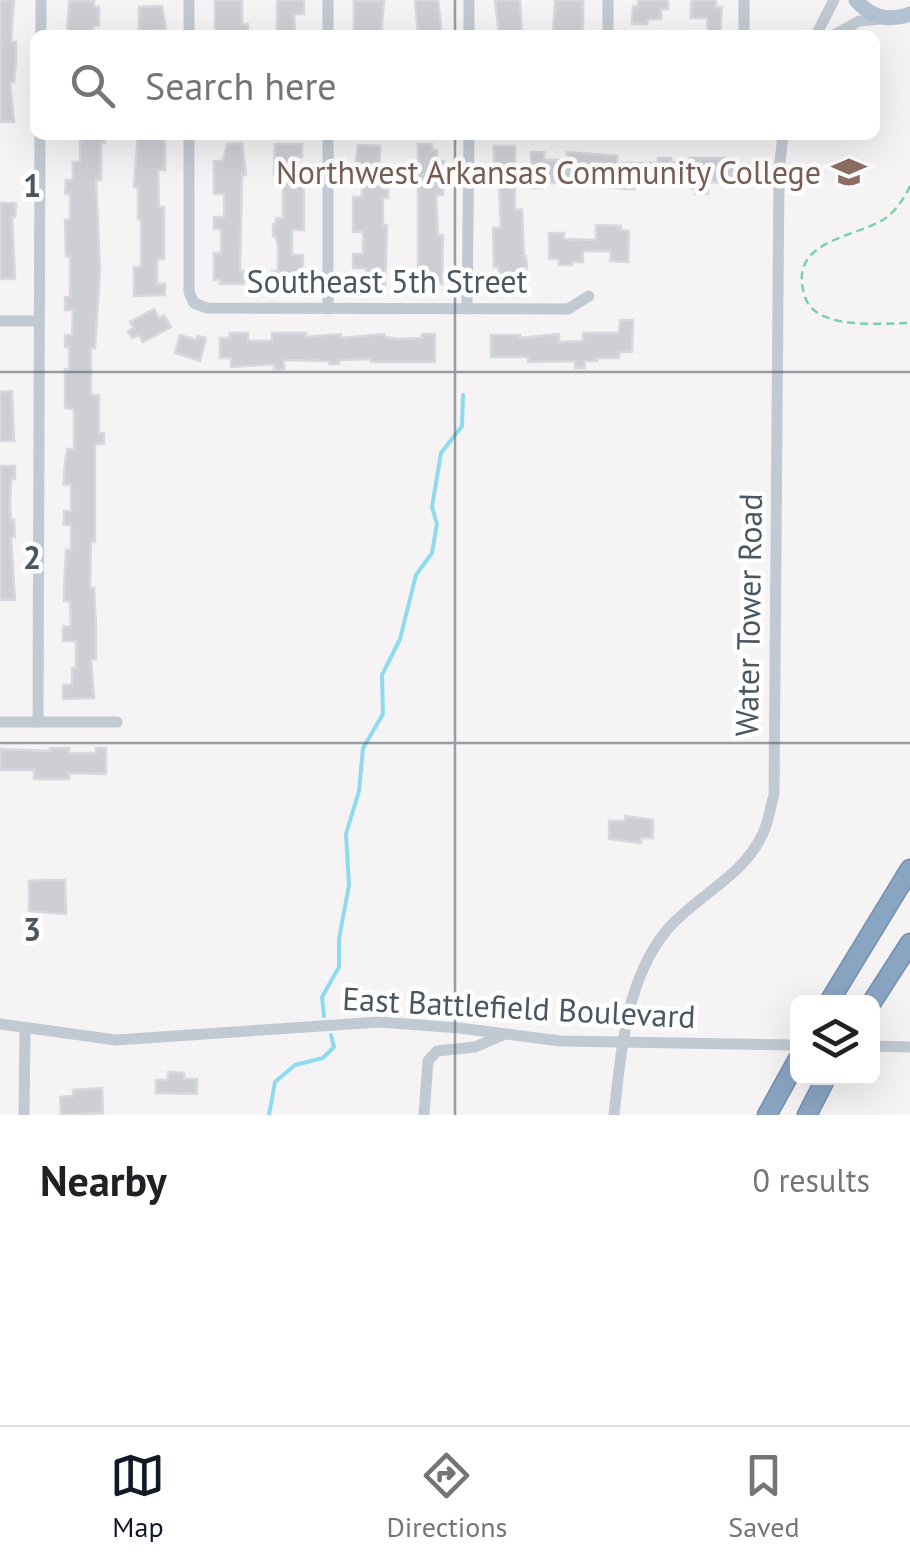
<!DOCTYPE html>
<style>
:root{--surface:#fff;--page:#f6f6f6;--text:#202124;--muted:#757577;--line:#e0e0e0;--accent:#111827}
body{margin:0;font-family:"PT Sans",sans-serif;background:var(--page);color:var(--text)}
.controls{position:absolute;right:30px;bottom:30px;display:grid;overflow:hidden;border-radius:15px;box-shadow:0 10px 40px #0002}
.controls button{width:90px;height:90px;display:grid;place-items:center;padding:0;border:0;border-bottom:2px solid var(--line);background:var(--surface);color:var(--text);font:50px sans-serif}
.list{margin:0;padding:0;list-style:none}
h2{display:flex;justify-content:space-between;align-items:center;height:130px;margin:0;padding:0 40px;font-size:42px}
h2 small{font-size:32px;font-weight:400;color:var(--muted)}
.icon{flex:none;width:55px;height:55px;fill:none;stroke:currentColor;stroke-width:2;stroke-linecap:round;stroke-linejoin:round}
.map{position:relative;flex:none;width:910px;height:1115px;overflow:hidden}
.search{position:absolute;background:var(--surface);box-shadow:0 10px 40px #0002;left:30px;right:30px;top:30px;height:110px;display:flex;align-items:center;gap:25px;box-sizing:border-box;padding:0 35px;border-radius:15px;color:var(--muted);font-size:38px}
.sheet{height:310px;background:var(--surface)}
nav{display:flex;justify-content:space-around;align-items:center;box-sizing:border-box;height:140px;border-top:2px solid var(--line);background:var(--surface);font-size:28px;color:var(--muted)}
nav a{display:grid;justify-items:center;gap:5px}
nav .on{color:var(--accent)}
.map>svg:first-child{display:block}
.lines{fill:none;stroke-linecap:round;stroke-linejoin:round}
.stream{stroke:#8edbf0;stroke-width:4}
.building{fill:#cdcfd5;stroke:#d7d9de;stroke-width:2.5}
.highway-casing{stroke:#7590ae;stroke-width:21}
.path{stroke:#78d2a6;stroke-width:2.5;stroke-dasharray:8 5;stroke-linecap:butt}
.minor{stroke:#c1cad2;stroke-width:11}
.major{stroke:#b2c2d2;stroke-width:15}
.highway{stroke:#8aa5c2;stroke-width:18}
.grid{fill:none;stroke:#4a5661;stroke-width:2.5;stroke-opacity:0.55}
.labels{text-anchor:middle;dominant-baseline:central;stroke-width:9;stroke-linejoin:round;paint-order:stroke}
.education-label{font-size:32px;fill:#785e54;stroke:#fff;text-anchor:end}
.street-label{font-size:32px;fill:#4a5661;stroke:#fff}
.grid-label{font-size:32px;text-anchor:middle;font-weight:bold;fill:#4a5661;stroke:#fff;stroke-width:9;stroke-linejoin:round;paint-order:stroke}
</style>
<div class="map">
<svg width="910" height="1115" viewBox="0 0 910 1115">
<rect width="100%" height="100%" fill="#f5f3f3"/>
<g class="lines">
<g class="stream">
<polyline points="324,1016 322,997 339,967 339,939 349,885 346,834 359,791 363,748 383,714 382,675 400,639 416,575 432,553 437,524 432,507 441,453 462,426 463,395"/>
<polyline points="269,1115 275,1082 295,1065 323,1058 334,1047 331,1035"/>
</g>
</g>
<g class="building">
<polygon points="0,0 14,0 11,42 16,42 16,59 14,82 10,82 14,122 0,122"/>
<polygon points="215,0 242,0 242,24 248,24 248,35 215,35"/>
<polygon points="277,0 304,0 304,14 294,14 295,35 277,35"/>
<polygon points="384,0 381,35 354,35 354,1"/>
<polygon points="415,0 438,0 442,35 418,35"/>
<polygon points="495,0 520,0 522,35 499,35"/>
<polygon points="555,0 583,0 583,34 553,35"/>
<polygon points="638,0 668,0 668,9 661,9 661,19 648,19 647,24 632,24 633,6 638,6"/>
<polygon points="695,0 716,0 716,7 722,7 720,35 708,35 707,18 691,18 691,2"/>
<polygon points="69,1 94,1 94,7 99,7 99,26 93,26 93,33 67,33"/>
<polygon points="162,6 166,30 139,31 139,7"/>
<polygon points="80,135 105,135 105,143 101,143 101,180 96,180 100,271 95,348 91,348 91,395 99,395 99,433 104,433 104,444 95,444 95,542 91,542 90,588 94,588 96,627 96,659 91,659 94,698 63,699 63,685 72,685 72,668 76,668 76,641 63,641 63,626 71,627 70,601 64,601 64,589 66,550 71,550 71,525 64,525 64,511 71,511 71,484 64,485 64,471 67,449 74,449 74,409 65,408 65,369 69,369 69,347 65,347 65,335 72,335 73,310 65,310 65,297 70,297 70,256 66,256 65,220 70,220 70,194 65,194 66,180 73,180 73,162 80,162"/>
<polygon points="138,135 165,136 165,170 158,170 159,207 164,207 164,259 157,259 157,284 165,284 165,295 134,296 134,267 141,267 141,219 138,219 138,187 134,187"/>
<polygon points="242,143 246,175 242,175 240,271 244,271 244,284 220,284 220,279 214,280 214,253 221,253 221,229 214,229 214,217 224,217 224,194 214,194 214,161 223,161 227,144"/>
<polygon points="275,144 302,144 302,157 293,157 293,180 304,180 304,230 292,230 292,255 303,255 303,281 291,281 291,284 271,284 271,271 278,271 278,247 276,236 273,236 273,224 276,224 276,218 283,218 283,174 274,174"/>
<polygon points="418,144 432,144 432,150 437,150 437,161 444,161 443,195 436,195 438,235 443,235 442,284 418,284"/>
<polygon points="358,145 380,146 379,182 382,182 382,189 388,189 388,198 383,198 383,225 387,225 385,285 366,284 366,268 353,268 353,254 363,254 363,232 353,232 353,197 362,197 362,174 354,174"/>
<polygon points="494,146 515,146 515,210 522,209 524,256 526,256 527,269 519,269 519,285 498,285 499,267 494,267 493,228 501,228 499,186 494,186"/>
<polygon points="531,152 544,152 544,160 567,160 567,152 617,156 617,163 658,163 658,158 671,158 671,162 690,162 690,158 735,158 735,164 749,164 749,183 708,182 708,194 695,194 695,189 690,188 690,181 635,184 635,189 624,189 606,187 606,179 558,179 558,183 542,183 542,188 531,188"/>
<polygon points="0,203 16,203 15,217 12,217 15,279 0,279"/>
<polygon points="596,225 621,226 621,230 629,231 628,262 610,261 611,251 583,251 583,262 572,262 572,265 559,265 559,259 549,259 549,233 564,233 564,239 596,240"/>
<polygon points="154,309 159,318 164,315 171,327 143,342 139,335 132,338 128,331 134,328 130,322"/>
<polygon points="620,320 633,320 632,352 619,352 619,358 597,358 597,361 584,361 585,368 575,368 575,361 528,362 528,357 491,357 491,335 520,335 520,338 559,334 559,342 583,341 583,333 619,333"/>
<polygon points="230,333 248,333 248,341 272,341 272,333 306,333 306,337 341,334 341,338 384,334 385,337 398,339 422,338 422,334 435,334 435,362 371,362 371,359 339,360 339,364 329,364 329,361 284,360 284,369 274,369 274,364 231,367 231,358 220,358 220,338 230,338"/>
<polygon points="180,335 196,340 198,336 206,338 200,361 175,353"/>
<polygon points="12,391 14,441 0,441 0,392"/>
<polygon points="0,466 15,466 15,479 11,479 10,504 11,520 14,520 15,537 11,537 15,600 0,600"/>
<polygon points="50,748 69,748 69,753 96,753 96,748 106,748 106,774 69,773 69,779 34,779 34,770 0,770 0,749 50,751"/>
<polygon points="625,816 653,820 653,838 641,838 641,843 609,839 609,821 625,821"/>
<polygon points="44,880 65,880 66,914 29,911 29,881"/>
<polygon points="168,1072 184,1073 184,1079 197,1079 197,1094 156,1093 156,1080 168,1080"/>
<polygon points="102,1088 103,1113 61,1115 60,1097 73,1096 73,1090"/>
</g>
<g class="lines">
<g class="highway-casing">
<g id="highway">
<polyline points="829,1002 910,869"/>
<polyline points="872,1002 910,943"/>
<polyline points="767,1115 798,1059"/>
<polyline points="807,1115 826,1078"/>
</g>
</g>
<path class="path" d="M910,186C904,199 894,214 881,221C848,239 787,242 805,297C816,331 882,323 910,323"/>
<g class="minor">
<polyline points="41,0 41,35"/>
<polyline points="328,0 328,35"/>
<polyline points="469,0 469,35"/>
<polyline points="189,35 189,0"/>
<polyline points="608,35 608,0"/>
<polyline points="744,35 744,0"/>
<polyline points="816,35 834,0"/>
<polyline points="834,35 859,21 881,19"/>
<polyline points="189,135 189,292 194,303 207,308 568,309 589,296"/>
<polyline points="328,309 328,135"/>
<polyline points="467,309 469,135"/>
<polyline points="0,321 37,321"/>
<polyline points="0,722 117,722"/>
<polyline points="38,722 40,135"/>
<polyline points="0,1024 116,1040 380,1022 459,1028 561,1041 798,1045"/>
<polyline points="872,1046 910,1047"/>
<polyline points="24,1115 25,1029"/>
<polyline points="424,1115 428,1061 437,1051 475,1047 503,1035"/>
<path d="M614,1115C621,1053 625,982 666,931C695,896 744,877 763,833C769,821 770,807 774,795L779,171L783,135"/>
</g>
<path class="major" d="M856,0C870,17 889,22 910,14"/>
<use href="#highway" class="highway"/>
</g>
<path class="grid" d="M455,0V35M455,135V1115M0,372H910M0,743H910"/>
<defs>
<g id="university-bare" transform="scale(2.7)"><path d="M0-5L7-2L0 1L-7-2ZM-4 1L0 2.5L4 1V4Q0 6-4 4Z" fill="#8d6e63" stroke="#fff" stroke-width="2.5" paint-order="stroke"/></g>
</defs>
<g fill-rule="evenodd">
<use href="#university-bare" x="849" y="172"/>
</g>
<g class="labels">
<g class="education-label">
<text x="821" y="172">Northwest Arkansas Community College</text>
</g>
<g class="street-label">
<text x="387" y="281">Southeast 5th Street</text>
<text transform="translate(748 615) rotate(-89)">Water Tower Road</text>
<text transform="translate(519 1007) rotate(3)">East Battlefield Boulevard</text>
</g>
</g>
<g class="grid-label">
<text x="32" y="197">1</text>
<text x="32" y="569">2</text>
<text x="32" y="941">3</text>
</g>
</svg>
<div class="controls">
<button><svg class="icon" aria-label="layers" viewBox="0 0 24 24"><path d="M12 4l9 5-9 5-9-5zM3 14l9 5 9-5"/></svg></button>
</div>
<div class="search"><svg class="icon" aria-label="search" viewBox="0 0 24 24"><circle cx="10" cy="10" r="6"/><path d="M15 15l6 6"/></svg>Search here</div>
</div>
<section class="sheet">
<h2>Nearby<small>0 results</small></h2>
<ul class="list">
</ul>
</section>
<nav>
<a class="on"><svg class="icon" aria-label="map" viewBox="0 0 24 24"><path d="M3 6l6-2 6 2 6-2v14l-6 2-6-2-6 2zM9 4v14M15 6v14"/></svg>Map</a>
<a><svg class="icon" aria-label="directions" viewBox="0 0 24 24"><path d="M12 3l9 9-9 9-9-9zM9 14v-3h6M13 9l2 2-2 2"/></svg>Directions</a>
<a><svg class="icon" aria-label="saved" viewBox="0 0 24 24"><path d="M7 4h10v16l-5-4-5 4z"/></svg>Saved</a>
</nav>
